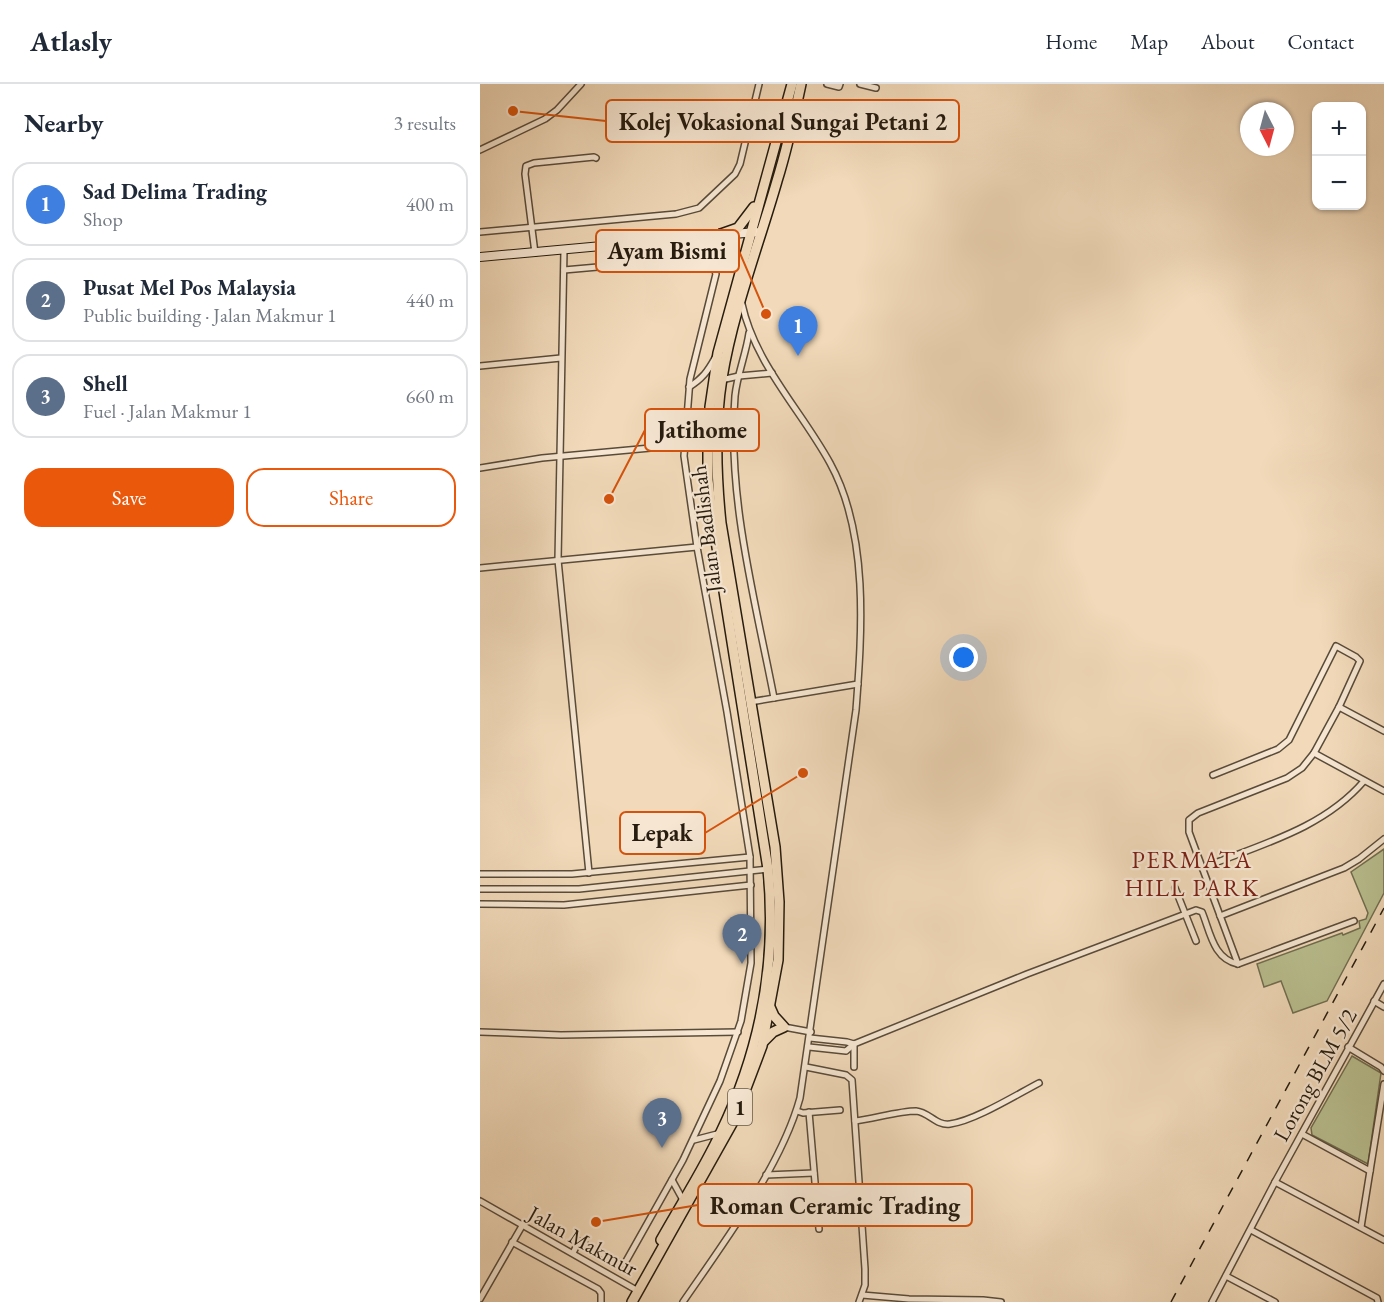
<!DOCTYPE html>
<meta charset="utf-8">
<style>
:root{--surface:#fff;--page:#f2f2f3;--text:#1f2937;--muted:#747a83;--line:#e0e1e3;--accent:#ea580c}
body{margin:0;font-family:"EB Garamond",serif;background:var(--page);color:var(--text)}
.controls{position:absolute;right:18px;top:18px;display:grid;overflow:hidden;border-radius:12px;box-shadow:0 2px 4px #0004}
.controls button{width:54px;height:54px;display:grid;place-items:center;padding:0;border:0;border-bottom:2px solid var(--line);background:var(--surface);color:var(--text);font:30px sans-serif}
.compass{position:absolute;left:760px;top:18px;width:54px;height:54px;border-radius:50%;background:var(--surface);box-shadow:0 2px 4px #0004;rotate:174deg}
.you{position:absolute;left:484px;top:574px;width:21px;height:21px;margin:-15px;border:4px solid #fff;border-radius:50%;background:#1a73e8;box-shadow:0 0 0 9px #1a73e833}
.badge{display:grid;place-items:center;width:39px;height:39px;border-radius:50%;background:var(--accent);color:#fff;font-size:20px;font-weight:700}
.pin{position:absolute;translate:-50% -50px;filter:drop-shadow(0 2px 3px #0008)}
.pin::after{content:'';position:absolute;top:32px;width:21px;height:18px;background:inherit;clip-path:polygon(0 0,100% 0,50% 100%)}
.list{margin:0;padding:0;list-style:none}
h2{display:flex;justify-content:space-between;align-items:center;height:78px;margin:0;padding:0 24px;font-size:26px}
h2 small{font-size:20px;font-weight:400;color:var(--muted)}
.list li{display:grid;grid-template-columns:39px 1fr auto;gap:18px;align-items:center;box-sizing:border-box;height:84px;margin:0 12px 12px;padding:0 12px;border:2px solid var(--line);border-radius:18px}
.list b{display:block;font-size:22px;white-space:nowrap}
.list p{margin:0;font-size:20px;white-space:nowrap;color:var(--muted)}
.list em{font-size:20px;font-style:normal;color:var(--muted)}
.actions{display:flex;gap:12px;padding:18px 24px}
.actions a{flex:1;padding:14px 0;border:2px solid var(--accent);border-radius:18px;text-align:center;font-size:21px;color:var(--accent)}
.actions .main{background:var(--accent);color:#fff}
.map{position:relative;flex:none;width:904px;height:1218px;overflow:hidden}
header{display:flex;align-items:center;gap:36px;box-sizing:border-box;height:84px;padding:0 30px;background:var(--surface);border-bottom:2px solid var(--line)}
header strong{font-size:28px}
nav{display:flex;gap:33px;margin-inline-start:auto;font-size:21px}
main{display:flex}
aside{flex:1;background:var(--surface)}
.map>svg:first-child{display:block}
.green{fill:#b9bf90;stroke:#706e50;stroke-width:1.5}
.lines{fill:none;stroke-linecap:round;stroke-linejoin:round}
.street-casing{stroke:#594b3a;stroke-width:8}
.secondary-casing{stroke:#261c0f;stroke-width:10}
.primary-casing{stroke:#261c0f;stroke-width:12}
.street{stroke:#f6e6d2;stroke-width:5}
.secondary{stroke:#f6e6d2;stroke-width:8}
.primary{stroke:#f1d9b9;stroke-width:9}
.rail{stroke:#261c0f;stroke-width:1.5;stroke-dasharray:10 10;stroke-linecap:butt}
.labels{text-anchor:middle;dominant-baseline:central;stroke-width:4.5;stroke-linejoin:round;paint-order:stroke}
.shield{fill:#f6e6d2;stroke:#64594a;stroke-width:1.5}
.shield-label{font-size:21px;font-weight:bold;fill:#261c0f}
.street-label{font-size:22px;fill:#261c0f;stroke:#f6e6d2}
.neighbourhood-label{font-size:24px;letter-spacing:1.5px;fill:#7a1f14;stroke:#f6e6d2}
.leader{fill:none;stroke:#d5530c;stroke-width:2}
.callout-dot{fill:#d5530c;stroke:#f6e6d2;stroke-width:2}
.callout{fill:#f6e6d2;stroke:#d5530c;stroke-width:2}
.callout-label{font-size:24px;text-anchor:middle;font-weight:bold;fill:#261c0f}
</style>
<header>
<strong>Atlasly</strong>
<nav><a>Home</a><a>Map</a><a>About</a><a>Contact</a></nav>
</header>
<main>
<aside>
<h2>Nearby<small>3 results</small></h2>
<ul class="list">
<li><span class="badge" style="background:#3f7fe0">1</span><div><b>Sad Delima Trading</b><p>Shop</p></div><em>400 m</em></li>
<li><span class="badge" style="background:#5c6f8a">2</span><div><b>Pusat Mel Pos Malaysia</b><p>Public building · Jalan Makmur 1</p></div><em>440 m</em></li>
<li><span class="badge" style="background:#5c6f8a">3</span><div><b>Shell</b><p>Fuel · Jalan Makmur 1</p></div><em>660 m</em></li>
</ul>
<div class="actions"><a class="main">Save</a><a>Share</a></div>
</aside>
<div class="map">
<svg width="904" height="1218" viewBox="0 0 904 1218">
<rect width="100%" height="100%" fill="#f1d9b9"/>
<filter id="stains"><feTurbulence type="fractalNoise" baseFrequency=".00333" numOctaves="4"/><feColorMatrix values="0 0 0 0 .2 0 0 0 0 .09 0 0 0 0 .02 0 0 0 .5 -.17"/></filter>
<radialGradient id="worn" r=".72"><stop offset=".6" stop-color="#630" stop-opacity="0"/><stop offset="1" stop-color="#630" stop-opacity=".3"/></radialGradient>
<g class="green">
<polygon points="904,765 904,809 847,917 813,929 801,897 784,903 777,880 862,849 863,851 880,844 879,837 886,835 888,829 871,788"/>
<polygon points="872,972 901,989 888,1080 832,1051 831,1044"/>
</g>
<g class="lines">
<g class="street-casing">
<g id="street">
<polyline points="347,0 359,3 360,0"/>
<polyline points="380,0 396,4"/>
<polyline points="0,66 65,35 77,26 101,0"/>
<polyline points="0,148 196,130 219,124 255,90 260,80 279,0"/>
<polyline points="84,166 78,476 109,789"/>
<polyline points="55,169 45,90 46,82 54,79 114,73 116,74"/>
<polyline points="84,186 219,174 225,175 233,181 236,190 210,295 204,372 217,463 247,628 270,773 271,879 261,937 240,997 203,1076 145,1179 141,1180 99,1157 93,1169"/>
<path d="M269,249C266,270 257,291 255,312C247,414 275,515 294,614"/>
<polyline points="0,282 81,274"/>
<polyline points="241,296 259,292 292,289"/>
<path d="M209,303C222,295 228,287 235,274"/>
<polyline points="0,384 62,374 203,361"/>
<polyline points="0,484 217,463"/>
<polyline points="270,618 378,600"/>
<polyline points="859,623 904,647"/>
<polyline points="834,669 904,707"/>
<polyline points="733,691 798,665 809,656 856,562 876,573 880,577 859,623 834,669 822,684 807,694 718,729 709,736 709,748 758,880"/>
<path d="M722,784C779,761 843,745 884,697"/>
<polyline points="0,790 92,790 270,773"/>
<polyline points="695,804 716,857"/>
<polyline points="0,805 99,805 288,785"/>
<polyline points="0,820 84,821 271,801"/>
<polyline points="740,832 864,784 879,775 904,755"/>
<polyline points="894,917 904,923"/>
<polyline points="304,943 331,948"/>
<polyline points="0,948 81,951 258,948"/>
<polyline points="330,954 367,958 374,960"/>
<polyline points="374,960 374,983"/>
<path d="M329,963L366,967L374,960L547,890L716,826L722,828C730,847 733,875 758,880L874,837"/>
<polyline points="868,963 901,983 904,987"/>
<polyline points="326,983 366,991 372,996 385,1185 385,1201 379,1218"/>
<polyline points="317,1027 323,1029 360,1026"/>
<polyline points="329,1028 339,1145"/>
<path d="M375,1037C393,1035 419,1027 436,1027C449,1028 456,1042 470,1040C494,1037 536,1011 559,999"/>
<polyline points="822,1050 890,1087"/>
<polyline points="214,1056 241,1049"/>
<polyline points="286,1091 334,1089"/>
<polyline points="192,1096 203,1116"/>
<polyline points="795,1098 904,1156"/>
<polyline points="0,1117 158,1207"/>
<polyline points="881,1143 904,1000"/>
<polyline points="771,1146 897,1214 898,1218"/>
<polyline points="32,1158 118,1205 121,1209 121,1218"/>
<polyline points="746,1192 795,1218"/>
<polyline points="382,1211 429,1215 503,1216 521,1218"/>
<polyline points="0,1215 42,1142"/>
<path d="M203,1218C244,1158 301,1083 320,1014L376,626C382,547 389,450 350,379C321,326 275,280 262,220"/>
<polyline points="732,1218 795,1098 904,900"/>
</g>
</g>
<g class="secondary-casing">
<polyline id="secondary" points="0,173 276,148"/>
</g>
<g class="primary-casing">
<g id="primary">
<polyline points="241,150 258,144 274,123"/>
<path d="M241,150C252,160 257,170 259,184"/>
<polyline points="284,957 293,948 304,943 294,932 290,923"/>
<path d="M181,1156C201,1120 224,1085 241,1048C281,965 297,875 288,785L233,438L228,396V359L230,323L238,269L312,0"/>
<path d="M152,1218L254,1036L282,962L298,876L299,818L295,763L241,439C236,391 234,343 242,294C253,227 278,163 297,97C307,65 314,33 321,0"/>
</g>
</g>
<use href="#street" class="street"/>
<use href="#secondary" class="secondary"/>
<use href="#primary" class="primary"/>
<polyline class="rail" points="691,1218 904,824"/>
</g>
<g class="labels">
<rect class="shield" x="248" y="1005" width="24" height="36" rx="4.5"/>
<g class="shield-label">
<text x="260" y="1023">1</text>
</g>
<g class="street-label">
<text transform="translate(226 445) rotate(-97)">Jalan Badlishah</text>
<text transform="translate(835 991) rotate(-61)">Lorong BLM 5/2</text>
<text transform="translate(103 1157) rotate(29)">Jalan Makmur</text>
</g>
<g class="neighbourhood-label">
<text x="712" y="775">PERMATA<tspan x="712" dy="28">HILL PARK</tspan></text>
</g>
</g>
<path class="leader" d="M33 27L126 37M286 230L259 167M129 415L165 346M323 689L225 749M116 1138L218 1121"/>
<g class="callout-dot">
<circle cx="33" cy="27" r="6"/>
<circle cx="286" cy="230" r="6"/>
<circle cx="129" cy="415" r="6"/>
<circle cx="323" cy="689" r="6"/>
<circle cx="116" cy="1138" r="6"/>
</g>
<g class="callout">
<rect x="126" y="16" width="353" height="42" rx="6"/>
<rect x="116" y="146" width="143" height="42" rx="6"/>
<rect x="165" y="325" width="114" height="42" rx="6"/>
<rect x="140" y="728" width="85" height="42" rx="6"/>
<rect x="218" y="1100" width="274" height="42" rx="6"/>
</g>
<g class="callout-label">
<text x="303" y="46">Kolej Vokasional Sungai Petani 2</text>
<text x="187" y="175">Ayam Bismi</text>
<text x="222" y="354">Jatihome</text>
<text x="182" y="757">Lepak</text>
<text x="355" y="1130">Roman Ceramic Trading</text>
</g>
<rect width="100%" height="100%" filter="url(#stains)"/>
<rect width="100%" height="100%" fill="url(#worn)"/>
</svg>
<div class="controls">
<button>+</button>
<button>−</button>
</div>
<svg class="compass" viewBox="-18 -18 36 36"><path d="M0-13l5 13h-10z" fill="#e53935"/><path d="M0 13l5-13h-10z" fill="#747a83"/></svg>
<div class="you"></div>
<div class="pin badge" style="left:318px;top:272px;background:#3f7fe0">1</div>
<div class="pin badge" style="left:262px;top:880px;background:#5c6f8a">2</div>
<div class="pin badge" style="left:182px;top:1064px;background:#5c6f8a">3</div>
</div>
</main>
